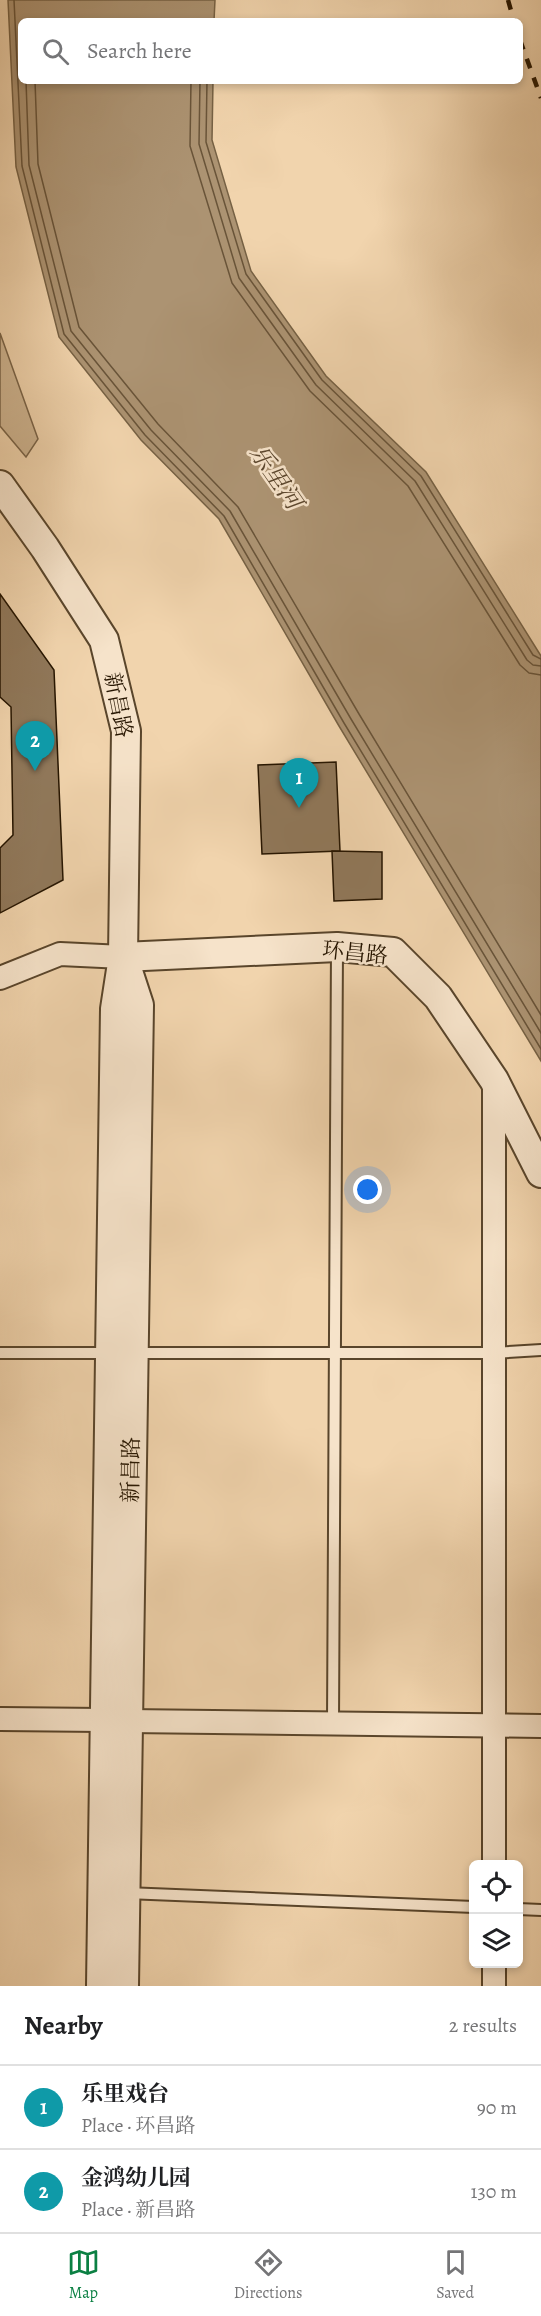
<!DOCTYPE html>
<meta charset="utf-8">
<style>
:root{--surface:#fff;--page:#f6f6f6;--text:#202124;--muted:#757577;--line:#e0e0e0;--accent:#0b8043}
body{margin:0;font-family:Alegreya,"Noto Serif SC",serif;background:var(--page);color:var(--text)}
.controls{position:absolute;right:18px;bottom:18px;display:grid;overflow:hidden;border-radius:9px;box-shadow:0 3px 9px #0003}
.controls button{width:54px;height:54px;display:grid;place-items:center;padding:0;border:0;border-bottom:2px solid var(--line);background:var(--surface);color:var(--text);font:30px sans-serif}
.you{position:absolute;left:368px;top:1190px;width:21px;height:21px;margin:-15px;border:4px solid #fff;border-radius:50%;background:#1a73e8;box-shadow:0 0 0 9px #1a73e833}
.badge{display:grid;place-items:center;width:39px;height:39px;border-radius:50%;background:var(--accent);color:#fff;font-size:20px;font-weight:700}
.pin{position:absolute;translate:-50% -50px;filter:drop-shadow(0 2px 3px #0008)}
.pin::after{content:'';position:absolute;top:32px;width:21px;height:18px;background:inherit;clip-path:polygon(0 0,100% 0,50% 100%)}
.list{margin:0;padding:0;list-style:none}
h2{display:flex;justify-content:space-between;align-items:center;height:78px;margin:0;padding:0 24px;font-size:26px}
h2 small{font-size:20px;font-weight:400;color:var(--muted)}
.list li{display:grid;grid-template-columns:39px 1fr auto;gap:18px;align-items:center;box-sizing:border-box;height:84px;padding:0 24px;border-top:2px solid var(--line)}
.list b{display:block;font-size:22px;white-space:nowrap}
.list p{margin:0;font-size:20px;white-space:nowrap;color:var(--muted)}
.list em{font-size:20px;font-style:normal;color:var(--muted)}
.icon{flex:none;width:33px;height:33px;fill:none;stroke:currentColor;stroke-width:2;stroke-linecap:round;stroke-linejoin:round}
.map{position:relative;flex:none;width:541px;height:1986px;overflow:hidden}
.search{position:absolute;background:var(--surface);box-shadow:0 3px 9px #0003;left:18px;right:18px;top:18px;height:66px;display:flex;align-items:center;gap:15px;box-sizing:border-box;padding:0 21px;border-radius:9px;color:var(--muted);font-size:22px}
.sheet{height:246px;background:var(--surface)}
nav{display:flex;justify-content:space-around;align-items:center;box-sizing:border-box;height:84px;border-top:2px solid var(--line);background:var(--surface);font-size:16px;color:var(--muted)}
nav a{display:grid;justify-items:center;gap:3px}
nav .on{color:var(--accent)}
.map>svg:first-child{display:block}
.green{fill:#ceb490;stroke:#7a6448;stroke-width:1.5}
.water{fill:#ac9372;stroke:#766144;stroke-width:1.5}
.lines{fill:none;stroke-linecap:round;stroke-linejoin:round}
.shore{stroke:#695439;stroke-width:1.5}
.building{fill:#90785a;stroke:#261500;stroke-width:1.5}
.service-casing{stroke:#59452b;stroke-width:14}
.minor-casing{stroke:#59452b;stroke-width:26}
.tertiary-casing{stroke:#59452b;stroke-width:32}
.service{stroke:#f6e3ca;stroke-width:10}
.minor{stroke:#f6e3ca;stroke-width:22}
.tertiary{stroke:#f6e3ca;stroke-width:28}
.rail{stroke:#261500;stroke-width:4.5;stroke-dasharray:10 10;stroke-linecap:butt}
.labels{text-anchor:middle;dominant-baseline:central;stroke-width:5;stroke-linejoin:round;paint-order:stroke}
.street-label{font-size:22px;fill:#261500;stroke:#f6e3ca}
.water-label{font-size:24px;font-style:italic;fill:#5c472e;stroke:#f6e3ca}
</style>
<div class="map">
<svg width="541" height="1986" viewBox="0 0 541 1986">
<rect width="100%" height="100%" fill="#f1d4ad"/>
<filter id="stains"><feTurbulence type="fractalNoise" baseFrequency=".00333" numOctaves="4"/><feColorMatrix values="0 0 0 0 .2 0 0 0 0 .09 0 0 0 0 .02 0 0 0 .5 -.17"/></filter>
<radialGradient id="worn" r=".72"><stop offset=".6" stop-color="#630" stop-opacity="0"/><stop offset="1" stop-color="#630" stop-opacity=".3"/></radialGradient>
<polygon class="green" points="0,333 38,439 26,457 0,426"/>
<polygon class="water" points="8,0 215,0 214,21 21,21 21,81 213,81 212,140 251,271 326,376 426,472 541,656 541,1061 339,726 219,519 141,440 59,337 16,167"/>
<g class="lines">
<g class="shore">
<polyline points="14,0 22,166 64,334 145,435 224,516 344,723 541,1049"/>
<polyline points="26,81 29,165 71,331 151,430 230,511 351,719 541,1033"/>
<polyline points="35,81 38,164 79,327 158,424 238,507 359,714 541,1015"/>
<polyline points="191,81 190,146 232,283 310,391 408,486 520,665 529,673 541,675"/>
<polyline points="200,81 199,144 239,278 316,385 415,481 527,660 533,665 541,666"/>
<polyline points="207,81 206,142 246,274 322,380 421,476 533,655 541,659"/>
</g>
</g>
<g class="building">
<polygon points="0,594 54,670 63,880 0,913 0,848 13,835 11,707 0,697"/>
<polygon points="336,762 340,851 262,854 258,765"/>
<polygon points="332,851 382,852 382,899 334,901"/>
</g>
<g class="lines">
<g class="service-casing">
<g id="service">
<polyline points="0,1353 108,1353"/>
<polyline points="136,1353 494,1353 541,1350"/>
<polyline points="333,1723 337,947"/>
<polyline points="126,1893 474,1907"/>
<polyline points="518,1909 541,1910"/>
</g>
</g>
<g class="minor-casing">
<g id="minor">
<polyline points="0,978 60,954 123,957"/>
<polyline points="0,1719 103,1720"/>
<polyline points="128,1721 541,1726"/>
<polyline points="494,1864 494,1082"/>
<polyline points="494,1964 494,1986"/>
</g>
</g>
<g class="tertiary-casing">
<g id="tertiary">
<polyline points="0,485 45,548 104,640 126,731 123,957 115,1009 101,1986"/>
<polyline points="123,957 337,947 393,952 438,997 494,1080 541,1173"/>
<polyline points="124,1986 139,1005 125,962"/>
</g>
</g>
<use href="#service" class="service"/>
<use href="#minor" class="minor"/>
<use href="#tertiary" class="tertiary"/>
<g class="rail">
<polyline points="508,0 514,21"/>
<polyline points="520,40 541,98"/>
</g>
</g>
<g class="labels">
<g class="street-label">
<text transform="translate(118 705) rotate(79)">新昌路</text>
<text transform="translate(355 953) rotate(6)">环昌路</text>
<text transform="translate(131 1470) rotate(-89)">新昌路</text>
</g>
<g class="water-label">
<text transform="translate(276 477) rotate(55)">乐里河</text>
</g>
</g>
<rect width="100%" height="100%" filter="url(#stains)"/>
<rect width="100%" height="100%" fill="url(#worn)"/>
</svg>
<div class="controls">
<button><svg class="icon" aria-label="locate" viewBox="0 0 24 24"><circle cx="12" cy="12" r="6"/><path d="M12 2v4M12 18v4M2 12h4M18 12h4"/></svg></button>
<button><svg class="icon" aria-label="layers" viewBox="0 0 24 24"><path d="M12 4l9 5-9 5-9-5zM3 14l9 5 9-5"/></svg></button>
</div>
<div class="you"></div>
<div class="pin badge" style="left:299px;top:808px;background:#0f9aa8">1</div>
<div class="pin badge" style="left:35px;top:771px;background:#0f9aa8">2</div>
<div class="search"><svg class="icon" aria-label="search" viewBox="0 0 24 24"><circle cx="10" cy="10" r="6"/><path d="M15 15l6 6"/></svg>Search here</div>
</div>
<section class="sheet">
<h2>Nearby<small>2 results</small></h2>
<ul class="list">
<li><span class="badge" style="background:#0f9aa8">1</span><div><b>乐里戏台</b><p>Place · 环昌路</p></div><em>90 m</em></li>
<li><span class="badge" style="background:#0f9aa8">2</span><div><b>金鸿幼儿园</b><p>Place · 新昌路</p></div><em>130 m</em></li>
</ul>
</section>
<nav>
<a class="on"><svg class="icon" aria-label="map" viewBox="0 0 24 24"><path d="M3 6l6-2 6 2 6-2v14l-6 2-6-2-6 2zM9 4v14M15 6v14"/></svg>Map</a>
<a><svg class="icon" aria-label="directions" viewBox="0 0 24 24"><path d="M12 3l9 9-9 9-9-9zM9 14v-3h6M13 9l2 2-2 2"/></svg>Directions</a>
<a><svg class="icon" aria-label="saved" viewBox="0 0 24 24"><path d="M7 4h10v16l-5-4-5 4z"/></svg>Saved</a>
</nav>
